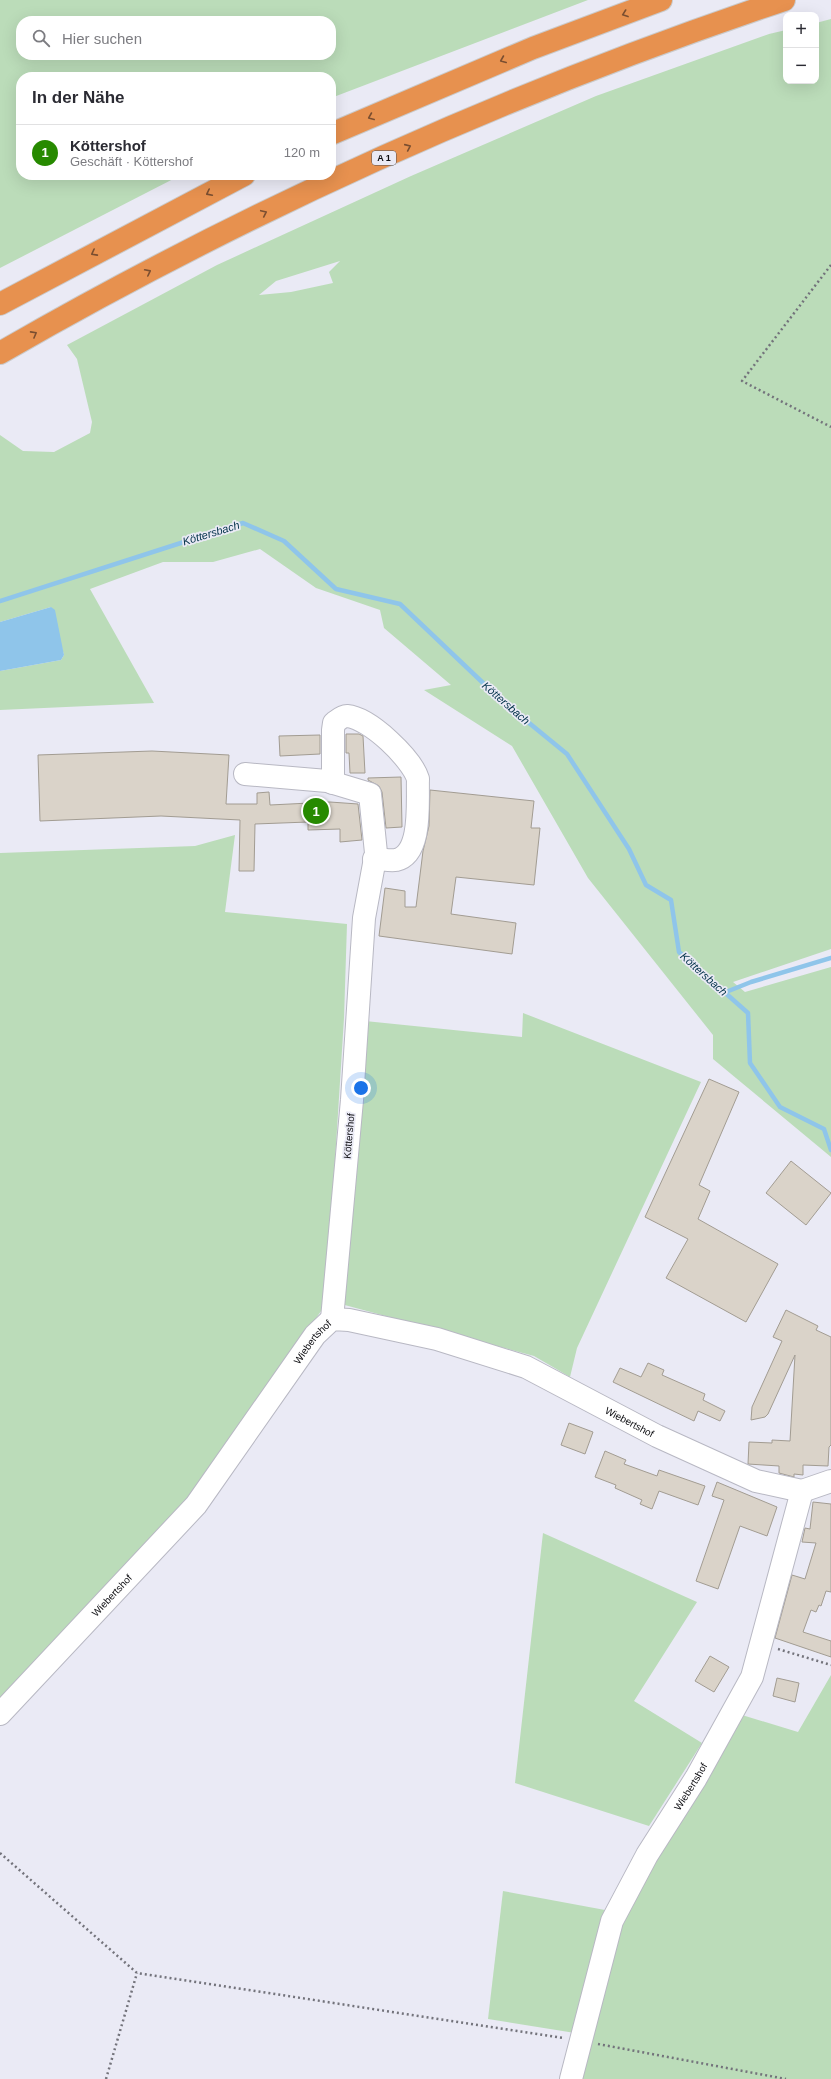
<!DOCTYPE html>
<html lang="de">
<meta charset="utf-8">
<style>
:root{--surface:#fff;--page:#f7f7f7;--text:#2b2b33;--muted:#7c7c81;--line:#e1e1e2;--accent:#278a00}
body{margin:0;font-family:Arial,sans-serif;background:var(--page);color:var(--text)}
.controls{position:absolute;right:12px;top:12px;display:grid;overflow:hidden;border-radius:8px;box-shadow:0 4px 16px #0002}
.controls button{width:36px;height:36px;display:grid;place-items:center;padding:0;border:0;border-bottom:1px solid var(--line);background:var(--surface);color:var(--text);font:20px sans-serif}
.you{position:absolute;left:361px;top:1088px;width:14px;height:14px;margin:-10px;border:3px solid #fff;border-radius:50%;background:#1a73e8;box-shadow:0 0 0 6px #1a73e833}
.badge{display:grid;place-items:center;width:26px;height:26px;border-radius:50%;background:var(--accent);color:#fff;font-size:13px;font-weight:700}
.pin{position:absolute;translate:-50% -50%;border:2px solid #fff;box-shadow:0 1px 4px #0006}
.list{margin:0;padding:0;list-style:none}
h2{display:flex;justify-content:space-between;align-items:center;height:52px;margin:0;padding:0 16px;font-size:17px}
h2 small{font-size:13px;font-weight:400;color:var(--muted)}
.list li{display:grid;grid-template-columns:26px 1fr auto;gap:12px;align-items:center;box-sizing:border-box;height:56px;padding:0 16px;border-top:1px solid var(--line)}
.list b{display:block;font-size:15px;white-space:nowrap}
.list p{margin:0;font-size:13px;white-space:nowrap;color:var(--muted)}
.list em{font-size:13px;font-style:normal;color:var(--muted)}
.icon{flex:none;width:22px;height:22px;fill:none;stroke:currentColor;stroke-width:2;stroke-linecap:round;stroke-linejoin:round}
.map{position:relative;flex:none;width:831px;height:2079px;overflow:hidden}
.search{position:absolute;background:var(--surface);box-shadow:0 4px 16px #0002;left:16px;top:16px;width:320px;height:44px;display:flex;align-items:center;gap:10px;box-sizing:border-box;padding:0 14px;border-radius:16px;color:var(--muted);font-size:15px}
.panel{position:absolute;background:var(--surface);box-shadow:0 4px 16px #0002;left:16px;top:72px;width:320px;height:108px;border-radius:16px}
.map>svg:first-child{display:block}
.green{fill:#bbdcb9;fill-rule:evenodd}
.water{fill:#8fc5ea}
.lines{fill:none;stroke-linecap:round;stroke-linejoin:round}
.stream{stroke:#8fc5ea;stroke-width:4.5}
.building{fill:#dad3c9;stroke:#a29c92}
.minor-casing{stroke:#b8b8c3;stroke-width:24}
.highway-casing{stroke:#cacaca;stroke-width:24}
.path{stroke:#73737b;stroke-width:2.5;stroke-dasharray:2 3;stroke-linecap:butt}
.minor{stroke:#fff;stroke-width:22}
.highway{stroke:#e7914f;stroke-width:22}
.oneway{stroke:#7a4e30}
.labels{text-anchor:middle;dominant-baseline:central;stroke-width:3.5;stroke-linejoin:round;paint-order:stroke}
.shield{fill:#eaeaf5;stroke:#4f4f55;stroke-width:1}
.shield-label{font-size:9px;font-weight:bold;fill:#0c0c10}
.street-label{font-size:10px;fill:#0c0c10;stroke:#eaeaf5}
.water-label{font-size:11px;font-style:italic;fill:#03324a;stroke:#eaeaf5}
</style>
<div class="map">
<svg width="831" height="2079" viewBox="0 0 831 2079">
<rect width="100%" height="100%" fill="#eaeaf5"/>
<g class="green">
<path d="M0,0H588L331,98V77H21V175H181L0,268ZM21,21H331V55H21Z"/>
<path d="M831,19V949L733,982L745,992L831,967V1157L713,1059V1035L588,878L512,746L424,690L451,685L384,628L380,610L316,588L260,549L213,562H163L90,589L154,703L0,710V671L61,660L64,655L51,607L0,622V435L23,451L54,452L90,433L92,422L77,359L67,345L217,265L411,176L596,96L769,34L786,30V81H816V23ZM340,261L329,272L333,283L291,292L259,295L276,281Z"/>
<polygon points="235,835 225,912 347,924 344,1018 326,1304 188,1500 0,1699 0,853 195,846"/>
<polygon points="523,1013 701,1082 577,1348 570,1377 534,1356 341,1304 365,1021 522,1037"/>
<polygon points="543,1533 697,1602 634,1701 702,1743 649,1826 515,1783"/>
<polygon points="831,1675 831,2079 579,2079 619,1921 742,1715 798,1732"/>
<polygon points="503,1891 605,1910 575,2033 488,2019"/>
</g>
<polygon class="water" points="51,607 55,610 64,655 61,660 0,671 0,622"/>
<g class="lines">
<g class="stream">
<polyline points="0,601 243,523 284,541 336,589 400,604 501,700 567,754 629,849 646,885 671,900 679,952 748,1013 750,1063 780,1107 824,1129 831,1150"/>
<polyline points="726,992 751,982 831,958"/>
</g>
</g>
<g class="building">
<polygon points="346,734 359,734 363,736 365,773 350,773 349,753 346,753"/>
<polygon points="320,735 320,754 280,756 279,736"/>
<polygon points="152,751 229,755 226,804 257,804 257,793 269,792 270,805 330,802 358,804 362,840 340,842 340,829 308,830 308,822 255,824 254,871 239,871 240,820 161,816 40,821 38,755"/>
<polygon points="401,777 402,827 386,828 382,792 379,786 368,780 368,778"/>
<polygon points="430,790 534,801 531,828 540,828 534,885 456,877 451,914 516,923 512,954 379,936 385,888 405,891 405,907 416,907 423,851 429,826"/>
<polygon points="709,1079 739,1092 699,1185 710,1191 698,1219 778,1264 746,1322 666,1278 688,1239 645,1217"/>
<polygon points="791,1161 831,1193 806,1225 766,1193"/>
<polygon points="786,1310 818,1326 816,1330 831,1337 831,1445 829,1447 828,1466 803,1465 803,1475 794,1474 794,1477 779,1473 779,1466 748,1464 749,1442 772,1443 772,1440 790,1441 795,1355 768,1414 765,1417 751,1420 752,1407 782,1341 773,1337"/>
<polygon points="648,1363 664,1370 662,1375 705,1394 703,1400 725,1411 720,1421 698,1411 694,1421 613,1382 620,1368 641,1377"/>
<polygon points="569,1423 593,1432 585,1454 561,1445"/>
<polygon points="605,1451 626,1460 624,1464 657,1476 659,1470 705,1486 698,1505 659,1491 652,1509 640,1504 642,1500 615,1488 616,1485 595,1477"/>
<polygon points="717,1482 777,1507 767,1536 740,1526 718,1589 696,1581 724,1500 712,1496"/>
<polygon points="813,1502 831,1504 831,1592 826,1591 821,1606 819,1605 816,1612 811,1610 803,1632 831,1641 831,1657 775,1638 792,1575 805,1579 816,1543 802,1542 805,1528 810,1529"/>
<polygon points="710,1656 729,1667 714,1692 695,1681"/>
<polygon points="777,1678 799,1683 795,1702 773,1696"/>
</g>
<g class="lines">
<g class="minor-casing">
<g id="minor">
<polyline points="245,774 327,781 370,794 376,853 364,918 352,1100 332,1319"/>
<path d="M333,783V730L334,723C338,720 342,716 347,716C370,718 412,759 418,779C417,800 423,854 396,860C390,861 381,859 374,859"/>
<path id="s1" d="M0,1714L196,1505L315,1335L332,1319L349,1320L437,1339L526,1367L657,1436L756,1481L802,1491L831,1481"/>
<path id="s2" d="M571,2079L612,1921L647,1855L696,1778L752,1677L802,1491"/>
</g>
</g>
<g class="highway-casing">
<g id="highway">
<polyline points="331,134 533,48 661,0"/>
<polyline points="0,304 244,175"/>
<path d="M0,353C248,210 512,91 784,0"/>
</g>
</g>
<g class="path">
<polyline points="831,265 742,381 831,427"/>
<polyline points="778,1649 831,1665"/>
<polyline points="0,1853 137,1973 563,2038"/>
<polyline points="598,2044 786,2079"/>
<polyline points="106,2079 137,1973"/>
</g>
<use href="#minor" class="minor"/>
<use href="#highway" class="highway"/>
</g>
<defs><path id="oneway-chevron" d="M-2-3.5L2.5 0L-2 3.5" fill="none" stroke-width="1.6" stroke-linecap="round" stroke-linejoin="round"/></defs>
<g class="oneway">
<use href="#oneway-chevron" transform="translate(625 14) rotate(160)"/>
<use href="#oneway-chevron" transform="translate(503 60) rotate(157)"/>
<use href="#oneway-chevron" transform="translate(371 117) rotate(157)"/>
<use href="#oneway-chevron" transform="translate(408 147) rotate(-24)"/>
<use href="#oneway-chevron" transform="translate(209 193) rotate(153)"/>
<use href="#oneway-chevron" transform="translate(264 213) rotate(-25)"/>
<use href="#oneway-chevron" transform="translate(94 253) rotate(152)"/>
<use href="#oneway-chevron" transform="translate(148 272) rotate(-27)"/>
<use href="#oneway-chevron" transform="translate(34 334) rotate(-29)"/>
</g>
<g class="labels">
<rect class="shield" x="372" y="151" width="24" height="14" rx="3"/>
<g class="shield-label">
<text x="384" y="158">A 1</text>
</g>
<g class="street-label">
<text transform="translate(349 1136) rotate(-85)">Köttershof</text>
<text stroke="none"><textPath href="#s1" startOffset="487">Wiebertshof</textPath></text>
<text stroke="none"><textPath href="#s1" startOffset="835">Wiebertshof</textPath></text>
<text stroke="none"><textPath href="#s1" startOffset="163">Wiebertshof</textPath></text>
<text stroke="none"><textPath href="#s2" startOffset="319">Wiebertshof</textPath></text>
</g>
<g class="water-label">
<text transform="translate(211 533) rotate(-17)">Köttersbach</text>
<text transform="translate(506 703) rotate(41)">Köttersbach</text>
<text transform="translate(704 974) rotate(42)">Köttersbach</text>
</g>
</g>
</svg>
<div class="controls">
<button>+</button>
<button>−</button>
</div>
<div class="you"></div>
<div class="pin badge" style="left:316px;top:811px">1</div>
<div class="search"><svg class="icon" aria-label="search" viewBox="0 0 24 24"><circle cx="10" cy="10" r="6"/><path d="M15 15l6 6"/></svg>Hier suchen</div>
<section class="panel">
<h2>In der Nähe<small></small></h2>
<ul class="list">
<li><span class="badge">1</span><div><b>Köttershof</b><p>Geschäft · Köttershof</p></div><em>120 m</em></li>
</ul>
</section>
</div>
